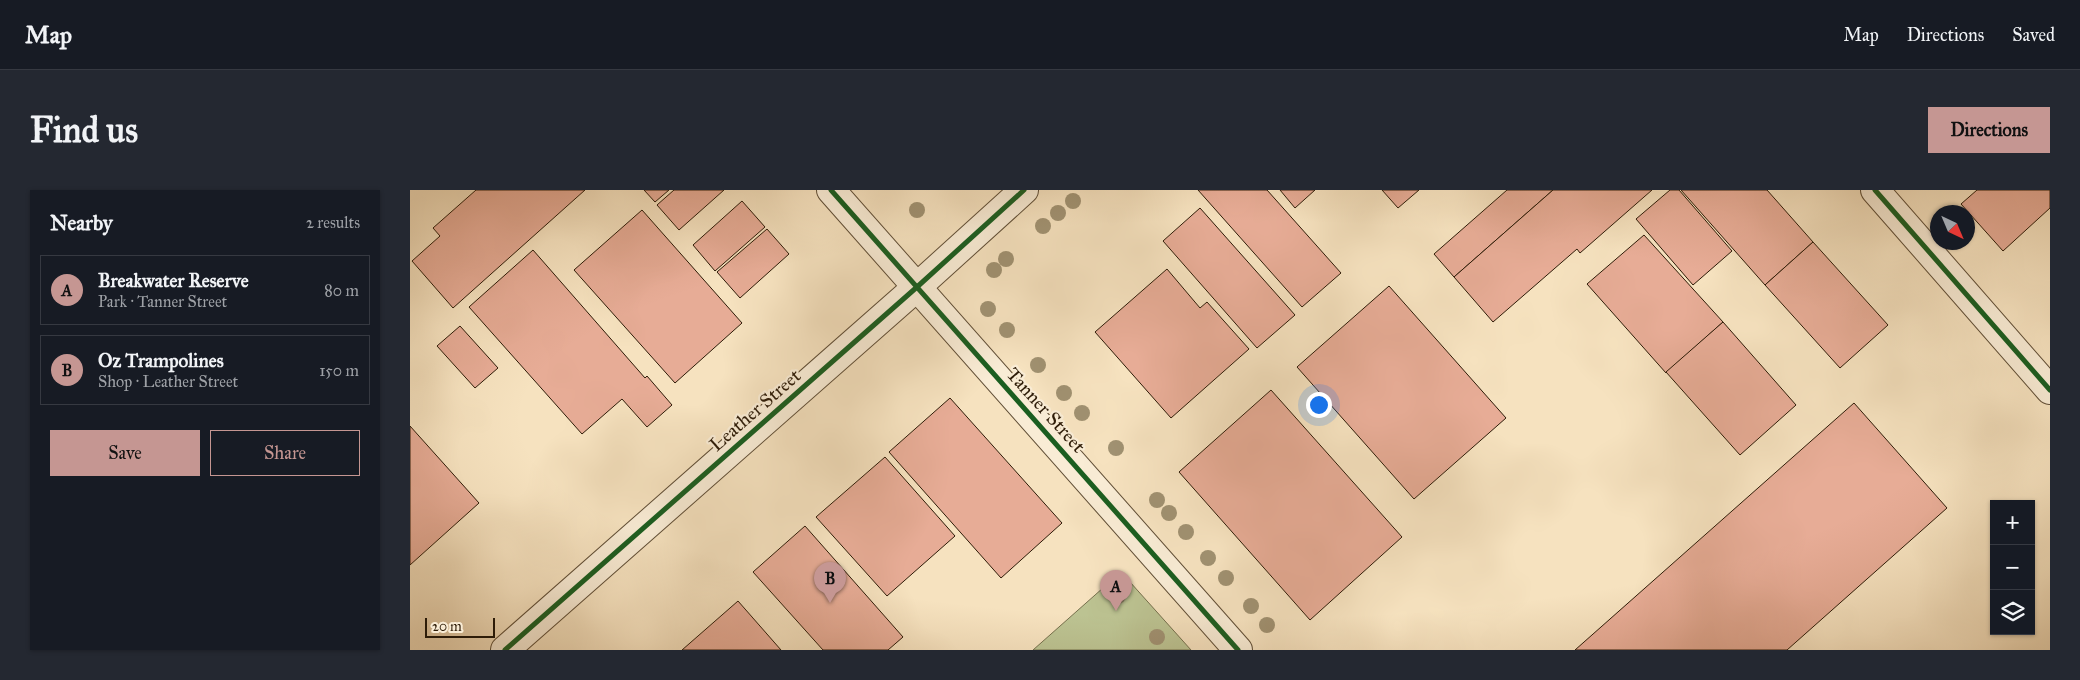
<!DOCTYPE html>
<meta charset="utf-8">
<style>
:root{--surface:#171b24;--page:#242831;--text:#f1f3f6;--muted:#9ea1a6;--line:#363941;--accent:#c59692}
body{margin:0;font-family:"IM FELL Great Primer",serif;background:var(--page);color:var(--text)}
.controls{position:absolute;right:15px;bottom:15px;display:grid;overflow:hidden;border-radius:0px;box-shadow:0 1px 4px #0004}
.controls button{width:45px;height:45px;display:grid;place-items:center;padding:0;border:0;border-bottom:1px solid var(--line);background:var(--surface);color:var(--text);font:25px sans-serif}
.compass{position:absolute;left:1520px;top:15px;width:45px;height:45px;border-radius:50%;background:var(--surface);box-shadow:0 1px 4px #0004;rotate:136deg}
.scale{position:absolute;left:15px;bottom:12px;width:70px;box-sizing:border-box;padding-left:5px;border:2px solid #2e1c08;border-top:0;font-size:14px;line-height:18px;white-space:nowrap;color:#2e1c08;-webkit-text-stroke:4px #f9ecd5;paint-order:stroke}
.you{position:absolute;left:908px;top:214px;width:18px;height:18px;margin:-12px;border:4px solid #fff;border-radius:50%;background:#1a73e8;box-shadow:0 0 0 8px #1a73e833}
.badge{display:grid;place-items:center;width:32px;height:32px;border-radius:50%;background:var(--accent);color:#111;font-size:16px;font-weight:700}
.pin{position:absolute;translate:-50% -41px;filter:drop-shadow(0 1px 2px #0008)}
.pin::after{content:'';position:absolute;top:26px;width:18px;height:15px;background:inherit;clip-path:polygon(0 0,100% 0,50% 100%)}
.list{margin:0;padding:0;list-style:none}
h2{display:flex;justify-content:space-between;align-items:center;height:65px;margin:0;padding:0 20px;font-size:21px}
h2 small{font-size:16px;font-weight:400;color:var(--muted)}
.list li{display:grid;grid-template-columns:32px 1fr auto;gap:15px;align-items:center;box-sizing:border-box;height:70px;margin:0 10px 10px;padding:0 10px;border:1px solid var(--line);border-radius:0px}
.list b{display:block;font-size:19px;white-space:nowrap}
.list p{margin:0;font-size:16px;white-space:nowrap;color:var(--muted)}
.list em{font-size:16px;font-style:normal;color:var(--muted)}
.actions{display:flex;gap:10px;padding:15px 20px}
.actions a{flex:1;padding:11px 0;border:1px solid var(--accent);border-radius:0px;text-align:center;font-size:18px;color:var(--accent)}
.actions .main{background:var(--accent);color:#111}
.icon{flex:none;width:28px;height:28px;fill:none;stroke:currentColor;stroke-width:2;stroke-linecap:round;stroke-linejoin:round}
.map{position:relative;flex:none;width:1640px;height:460px;overflow:hidden;border-radius:0px}
header{display:flex;align-items:center;gap:30px;box-sizing:border-box;height:70px;padding:0 25px;background:var(--surface);border-bottom:1px solid var(--line)}
header strong{font-size:24px}
nav{display:flex;gap:28px;margin-inline-start:auto;font-size:18px}
.intro{display:flex;align-items:center;justify-content:space-between;box-sizing:border-box;height:120px;padding:0 30px}
h1{margin:0;font-size:35px}
.button{padding:12px 22px;border-radius:0px;background:var(--accent);color:#111;font-size:18px;font-weight:700}
main{display:flex;gap:30px;padding:0 30px}
aside{flex:1;background:var(--surface);border-radius:0px;box-shadow:0 1px 4px #0004}
.map>svg:first-child{display:block}
.green{fill:#bcc392;stroke:#75704d}
.building{fill:#e7ac96;stroke:#2e1c08}
.lines{fill:none;stroke-linecap:round;stroke-linejoin:round}
.minor-casing{stroke:#604e36;stroke-width:30}
.minor{stroke:#f9ecd5;stroke-width:28}
.cycleway-casing{stroke:#f9ecd5;stroke-width:8}
.cycleway{stroke:#1b5e20;stroke-width:5}
.tree{fill:#a09171}
.labels{text-anchor:middle;dominant-baseline:central;stroke-width:4.5;stroke-linejoin:round;paint-order:stroke}
.street-label{font-size:19px;fill:#2e1c08;stroke:#f9ecd5}
</style>
<header>
<strong>Map</strong>
<nav><a>Map</a><a>Directions</a><a>Saved</a></nav>
</header>
<div class="intro"><h1>Find us</h1><a class="button">Directions</a></div>
<main>
<aside>
<h2>Nearby<small>2 results</small></h2>
<ul class="list">
<li><span class="badge">A</span><div><b>Breakwater Reserve</b><p>Park · Tanner Street</p></div><em>80 m</em></li>
<li><span class="badge">B</span><div><b>Oz Trampolines</b><p>Shop · Leather Street</p></div><em>150 m</em></li>
</ul>
<div class="actions"><a class="main">Save</a><a>Share</a></div>
</aside>
<div class="map">
<svg width="1640" height="460" viewBox="0 0 1640 460">
<rect width="100%" height="100%" fill="#f6e2bf"/>
<filter id="stains"><feTurbulence type="fractalNoise" baseFrequency=".004" numOctaves="4"/><feColorMatrix values="0 0 0 0 .2 0 0 0 0 .09 0 0 0 0 .02 0 0 0 .5 -.17"/></filter>
<radialGradient id="worn" r=".72"><stop offset=".6" stop-color="#630" stop-opacity="0"/><stop offset="1" stop-color="#630" stop-opacity=".3"/></radialGradient>
<polygon class="green" points="711,382 781,460 623,460"/>
<g class="building">
<polygon points="66,0 175,0 43,118 2,71 30,46 23,38"/>
<polygon points="234,0 259,0 245,12"/>
<polygon points="264,0 314,0 269,40 247,15"/>
<polygon points="788,0 857,0 931,83 892,117"/>
<polygon points="870,0 905,0 885,18"/>
<polygon points="972,0 1009,0 988,18"/>
<polygon points="1097,0 1143,0 1044,87 1024,64"/>
<polygon points="1143,0 1242,0 1170,63 1167,59 1083,132 1044,87"/>
<polygon points="1260,0 1269,0 1322,61 1283,95 1226,29"/>
<polygon points="1271,0 1357,0 1403,52 1355,95"/>
<polygon points="1567,0 1640,0 1640,18 1593,61 1551,14"/>
<polygon points="332,11 355,37 305,81 283,55"/>
<polygon points="790,18 885,125 847,158 753,51"/>
<polygon points="232,20 332,133 265,193 164,80"/>
<polygon points="357,39 379,64 330,108 307,82"/>
<polygon points="1234,45 1313,132 1256,183 1177,94"/>
<polygon points="1403,52 1478,135 1430,178 1355,95"/>
<polygon points="123,60 235,188 237,186 262,215 237,237 212,209 172,244 59,117"/>
<polygon points="757,79 790,118 797,112 839,159 761,228 685,142"/>
<polygon points="979,96 1096,228 1004,309 887,177"/>
<polygon points="1313,132 1386,215 1330,265 1256,182"/>
<polygon points="50,136 88,178 65,198 27,156"/>
<polygon points="861,200 992,347 900,430 769,282"/>
<polygon points="540,208 652,333 591,388 479,262"/>
<polygon points="1444,213 1537,318 1377,460 1165,460"/>
<polygon points="0,236 69,313 0,375"/>
<polygon points="475,267 545,346 477,406 406,327"/>
<polygon points="395,336 493,447 478,460 413,460 343,382"/>
<polygon points="328,411 371,460 272,460"/>
</g>
<g class="lines">
<g class="minor-casing">
<g id="minor">
<polyline points="421,0 828,460"/>
<polyline points="1465,0 1640,200"/>
<polyline points="95,460 507,97 614,0"/>
</g>
</g>
<use href="#minor" class="minor"/>
<g class="cycleway-casing">
<g id="cycleway">
<polyline points="421,0 828,460"/>
<polyline points="1465,0 1640,200"/>
<polyline points="95,460 507,97 614,0"/>
</g>
</g>
<use href="#cycleway" class="cycleway"/>
</g>
<g class="tree">
<circle cx="663" cy="11" r="8"/>
<circle cx="507" cy="20" r="8"/>
<circle cx="648" cy="23" r="8"/>
<circle cx="633" cy="36" r="8"/>
<circle cx="596" cy="69" r="8"/>
<circle cx="584" cy="80" r="8"/>
<circle cx="578" cy="119" r="8"/>
<circle cx="597" cy="140" r="8"/>
<circle cx="628" cy="175" r="8"/>
<circle cx="654" cy="203" r="8"/>
<circle cx="672" cy="223" r="8"/>
<circle cx="706" cy="258" r="8"/>
<circle cx="747" cy="310" r="8"/>
<circle cx="759" cy="323" r="8"/>
<circle cx="776" cy="342" r="8"/>
<circle cx="798" cy="368" r="8"/>
<circle cx="816" cy="388" r="8"/>
<circle cx="708" cy="406" r="8"/>
<circle cx="841" cy="416" r="8"/>
<circle cx="857" cy="435" r="8"/>
<circle cx="747" cy="447" r="8"/>
</g>
<g class="labels">
<g class="street-label">
<text transform="translate(345 220) rotate(-41)">Leather Street</text>
<text transform="translate(636 220) rotate(48)">Tanner Street</text>
</g>
</g>
<rect width="100%" height="100%" filter="url(#stains)"/>
<rect width="100%" height="100%" fill="url(#worn)"/>
</svg>
<div class="controls">
<button>+</button>
<button>−</button>
<button><svg class="icon" aria-label="layers" viewBox="0 0 24 24"><path d="M12 4l9 5-9 5-9-5zM3 14l9 5 9-5"/></svg></button>
</div>
<svg class="compass" viewBox="-18 -18 36 36"><path d="M0-13l5 13h-10z" fill="#e53935"/><path d="M0 13l5-13h-10z" fill="#9ea1a6"/></svg>
<div class="scale">20 m</div>
<div class="you"></div>
<div class="pin badge" style="left:706px;top:421px">A</div>
<div class="pin badge" style="left:420px;top:413px">B</div>
</div>
</main>
